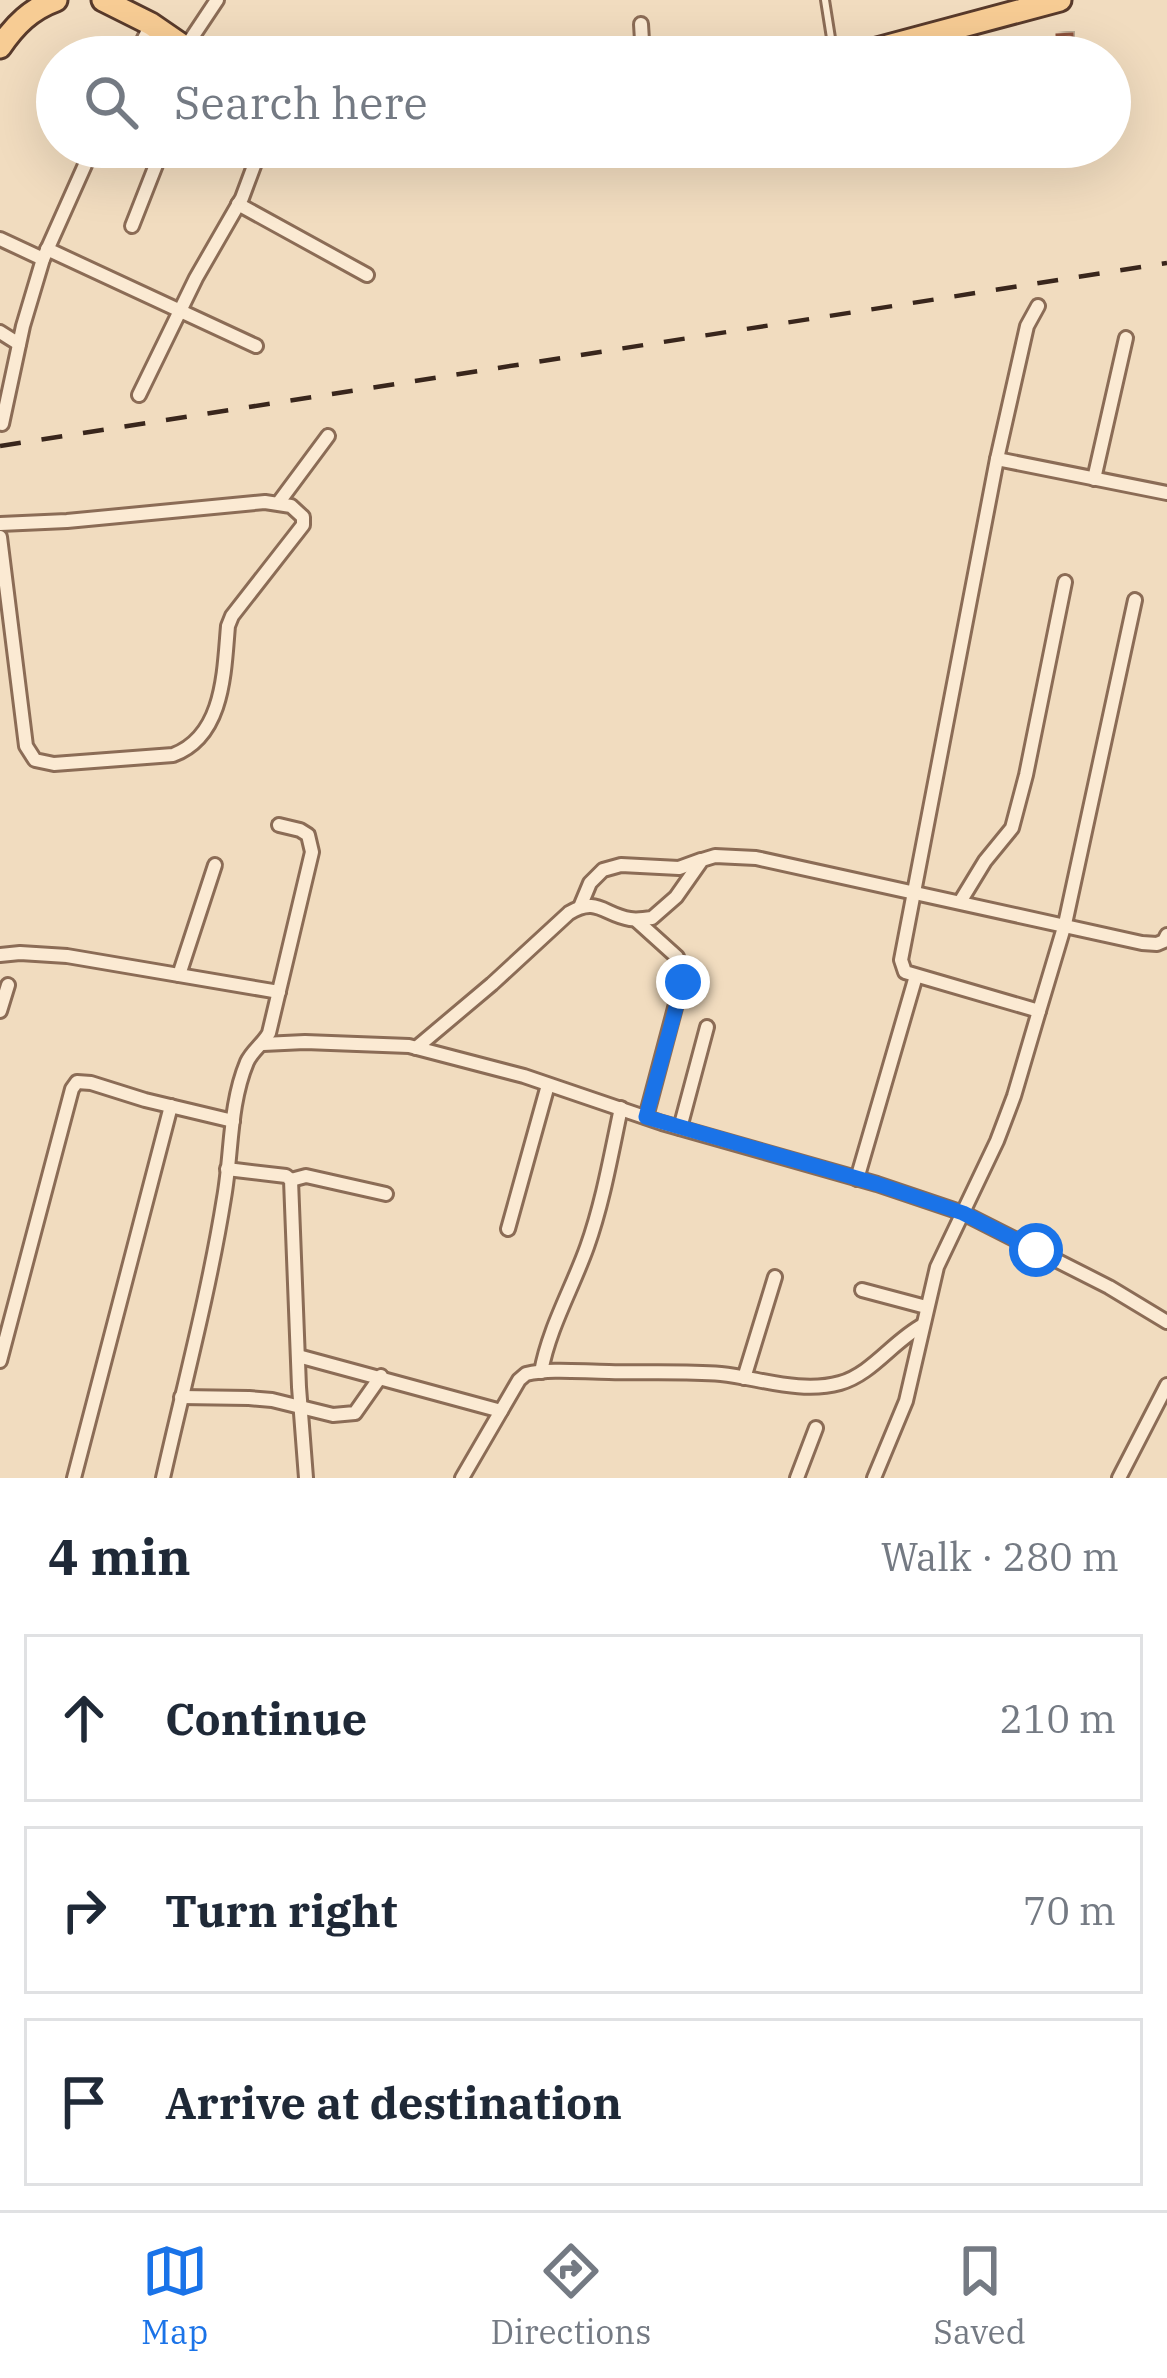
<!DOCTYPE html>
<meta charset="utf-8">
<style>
:root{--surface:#fff;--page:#f6f6f7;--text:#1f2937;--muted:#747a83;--line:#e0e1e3;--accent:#1a73e8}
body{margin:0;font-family:"IBM Plex Serif",serif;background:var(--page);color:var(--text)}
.stop{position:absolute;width:36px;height:36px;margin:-27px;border:9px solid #1a73e8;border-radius:50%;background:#fff}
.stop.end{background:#1a73e8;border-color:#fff;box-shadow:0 3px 12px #0008}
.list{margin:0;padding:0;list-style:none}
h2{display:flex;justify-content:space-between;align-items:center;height:156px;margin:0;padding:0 48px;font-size:51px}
h2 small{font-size:39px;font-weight:400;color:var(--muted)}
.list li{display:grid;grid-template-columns:78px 1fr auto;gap:36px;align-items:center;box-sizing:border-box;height:168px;margin:0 24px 24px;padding:0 24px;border:3px solid var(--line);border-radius:0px}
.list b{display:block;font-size:45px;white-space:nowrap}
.list em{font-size:39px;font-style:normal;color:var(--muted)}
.icon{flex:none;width:66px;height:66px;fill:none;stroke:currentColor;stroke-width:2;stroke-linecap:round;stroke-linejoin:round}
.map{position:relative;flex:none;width:1167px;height:1478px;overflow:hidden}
.search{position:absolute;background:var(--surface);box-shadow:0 12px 48px #0002;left:36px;right:36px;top:36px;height:132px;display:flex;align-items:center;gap:30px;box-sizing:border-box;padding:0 42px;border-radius:66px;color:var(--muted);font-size:45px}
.sheet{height:732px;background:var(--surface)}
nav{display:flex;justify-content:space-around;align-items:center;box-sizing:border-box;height:168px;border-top:3px solid var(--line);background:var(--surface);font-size:33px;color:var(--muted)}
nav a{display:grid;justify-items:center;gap:6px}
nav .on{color:var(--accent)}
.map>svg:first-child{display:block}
.building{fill:#d18e73;stroke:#8b513b;stroke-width:3;filter:url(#shadow)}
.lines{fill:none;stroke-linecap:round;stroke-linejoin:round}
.lane-casing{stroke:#8b6c56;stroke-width:12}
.street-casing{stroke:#8b6c56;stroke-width:18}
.primary-casing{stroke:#583a2b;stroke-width:27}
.lane{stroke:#fbead3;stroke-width:6}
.street{stroke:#fbead3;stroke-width:12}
.primary{stroke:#f7cc94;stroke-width:21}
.rail{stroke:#39261c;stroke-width:4.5;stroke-dasharray:21 21;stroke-linecap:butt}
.route{stroke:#1a73e8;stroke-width:15}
</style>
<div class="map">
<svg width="1167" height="1478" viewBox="0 0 1167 1478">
<defs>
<filter id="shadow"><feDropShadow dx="6" dy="-6" stdDeviation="3" flood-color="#0004"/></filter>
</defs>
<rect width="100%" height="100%" fill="#f1dcbf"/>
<polygon class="building" points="1072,34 1073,57 1058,57 1057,35"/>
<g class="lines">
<g class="lane-casing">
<polyline id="lane" points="825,0 834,57"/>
</g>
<g class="street-casing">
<g id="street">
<polyline points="641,24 643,57"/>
<polyline points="185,48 217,0"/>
<polyline points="135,57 151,24"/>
<polyline points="238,204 367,275"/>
<polyline points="132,226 163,147"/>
<polyline points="0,239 43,259"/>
<polyline points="47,249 256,346"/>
<polyline points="1038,306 1027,326 997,459 901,960 905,972 1039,1011"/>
<polyline points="0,332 19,344"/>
<polyline points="139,395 196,278 242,198 261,147"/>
<polyline points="2,424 23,326 43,259 93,147"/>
<polyline points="997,459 1167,493"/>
<polyline points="1094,479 1126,338"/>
<polyline points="279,502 328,436"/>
<path d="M0,524L67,521L265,502L291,506L303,517V525L232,616L228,626C224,672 224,736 173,755L54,764L35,760L26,746L0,537"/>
<polyline points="960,902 985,861 1012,828 1026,775 1065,582"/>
<polyline points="580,907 590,883 603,870 621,865 679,868 701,860"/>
<polyline points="636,920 677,957 684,974 646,1117"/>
<polyline points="0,955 20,953 67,956 279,992"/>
<polyline points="179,975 215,865"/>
<polyline points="0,1011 8,985"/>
<polyline points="263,1044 305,1042 409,1046 524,1076 662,1123 877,1184 963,1213 1109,1287 1167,1322"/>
<path d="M416,1048L492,984L569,913C597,896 604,915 630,919C637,920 645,919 652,918L676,897L702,860L715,856L756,858L1142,943L1157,944L1164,941L1167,935"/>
<polyline points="680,1128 707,1027"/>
<polyline points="227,1169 286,1176 291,1180 299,1387 306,1478"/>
<polyline points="857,1179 916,976"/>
<polyline points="291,1180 306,1176 386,1194"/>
<polyline points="508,1229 548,1085"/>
<polyline points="862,1290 926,1307"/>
<polyline points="298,1356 501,1411"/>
<polyline points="0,1361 72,1089 77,1082 91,1083 145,1100 233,1121"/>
<path d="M541,1372C549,1328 572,1289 587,1247C603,1202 611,1155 621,1108"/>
<polyline points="744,1378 775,1277"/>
<polyline points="181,1397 249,1398 272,1400 333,1415 355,1413 381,1376"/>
<polyline points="74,1478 171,1106"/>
<path d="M163,1478C184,1385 209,1292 224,1198C232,1153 229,1105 247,1062C252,1051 263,1044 269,1033L312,852L308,835L300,830L279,825"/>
<path d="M462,1478L519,1380L526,1374C552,1368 582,1372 609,1372C646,1373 684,1371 721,1374C759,1378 801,1394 840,1383C872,1374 893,1341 923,1325"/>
<polyline points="797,1478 816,1428"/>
<polyline points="874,1478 906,1401 937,1267 997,1141 1014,1096 1039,1011 1065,924 1135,600"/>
<polyline points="1119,1478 1167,1385"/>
</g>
</g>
<g class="primary-casing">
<g id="primary">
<polyline points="103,0 151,24 199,57"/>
<path d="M0,47C15,25 31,9 56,0"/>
<polyline points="847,57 1060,0"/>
</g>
</g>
<use href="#lane" class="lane"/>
<use href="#street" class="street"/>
<use href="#primary" class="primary"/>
<polyline class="rail" points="0,446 1167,263"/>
</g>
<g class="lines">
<polyline class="route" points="683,982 646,1117 877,1184 963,1213 1036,1250"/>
</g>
</svg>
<div class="stop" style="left:1036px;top:1250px"></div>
<div class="stop end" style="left:683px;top:982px"></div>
<div class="search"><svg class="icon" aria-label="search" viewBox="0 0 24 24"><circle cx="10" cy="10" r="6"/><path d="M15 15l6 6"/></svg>Search here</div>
</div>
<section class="sheet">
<h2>4 min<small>Walk · 280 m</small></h2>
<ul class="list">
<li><svg class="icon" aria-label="ahead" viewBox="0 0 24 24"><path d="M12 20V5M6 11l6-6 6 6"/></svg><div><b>Continue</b></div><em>210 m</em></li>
<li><svg class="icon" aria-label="right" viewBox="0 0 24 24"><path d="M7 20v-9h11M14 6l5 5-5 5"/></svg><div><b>Turn right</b></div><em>70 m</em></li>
<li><svg class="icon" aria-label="arrive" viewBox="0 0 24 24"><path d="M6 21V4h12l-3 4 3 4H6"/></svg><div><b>Arrive at destination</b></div></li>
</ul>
</section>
<nav>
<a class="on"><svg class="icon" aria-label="map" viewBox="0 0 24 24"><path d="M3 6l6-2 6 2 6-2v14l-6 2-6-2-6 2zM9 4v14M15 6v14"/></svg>Map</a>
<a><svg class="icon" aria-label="directions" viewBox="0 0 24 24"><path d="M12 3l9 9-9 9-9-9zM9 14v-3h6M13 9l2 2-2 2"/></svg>Directions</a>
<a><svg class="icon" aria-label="saved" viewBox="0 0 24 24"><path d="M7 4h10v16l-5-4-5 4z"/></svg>Saved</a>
</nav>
